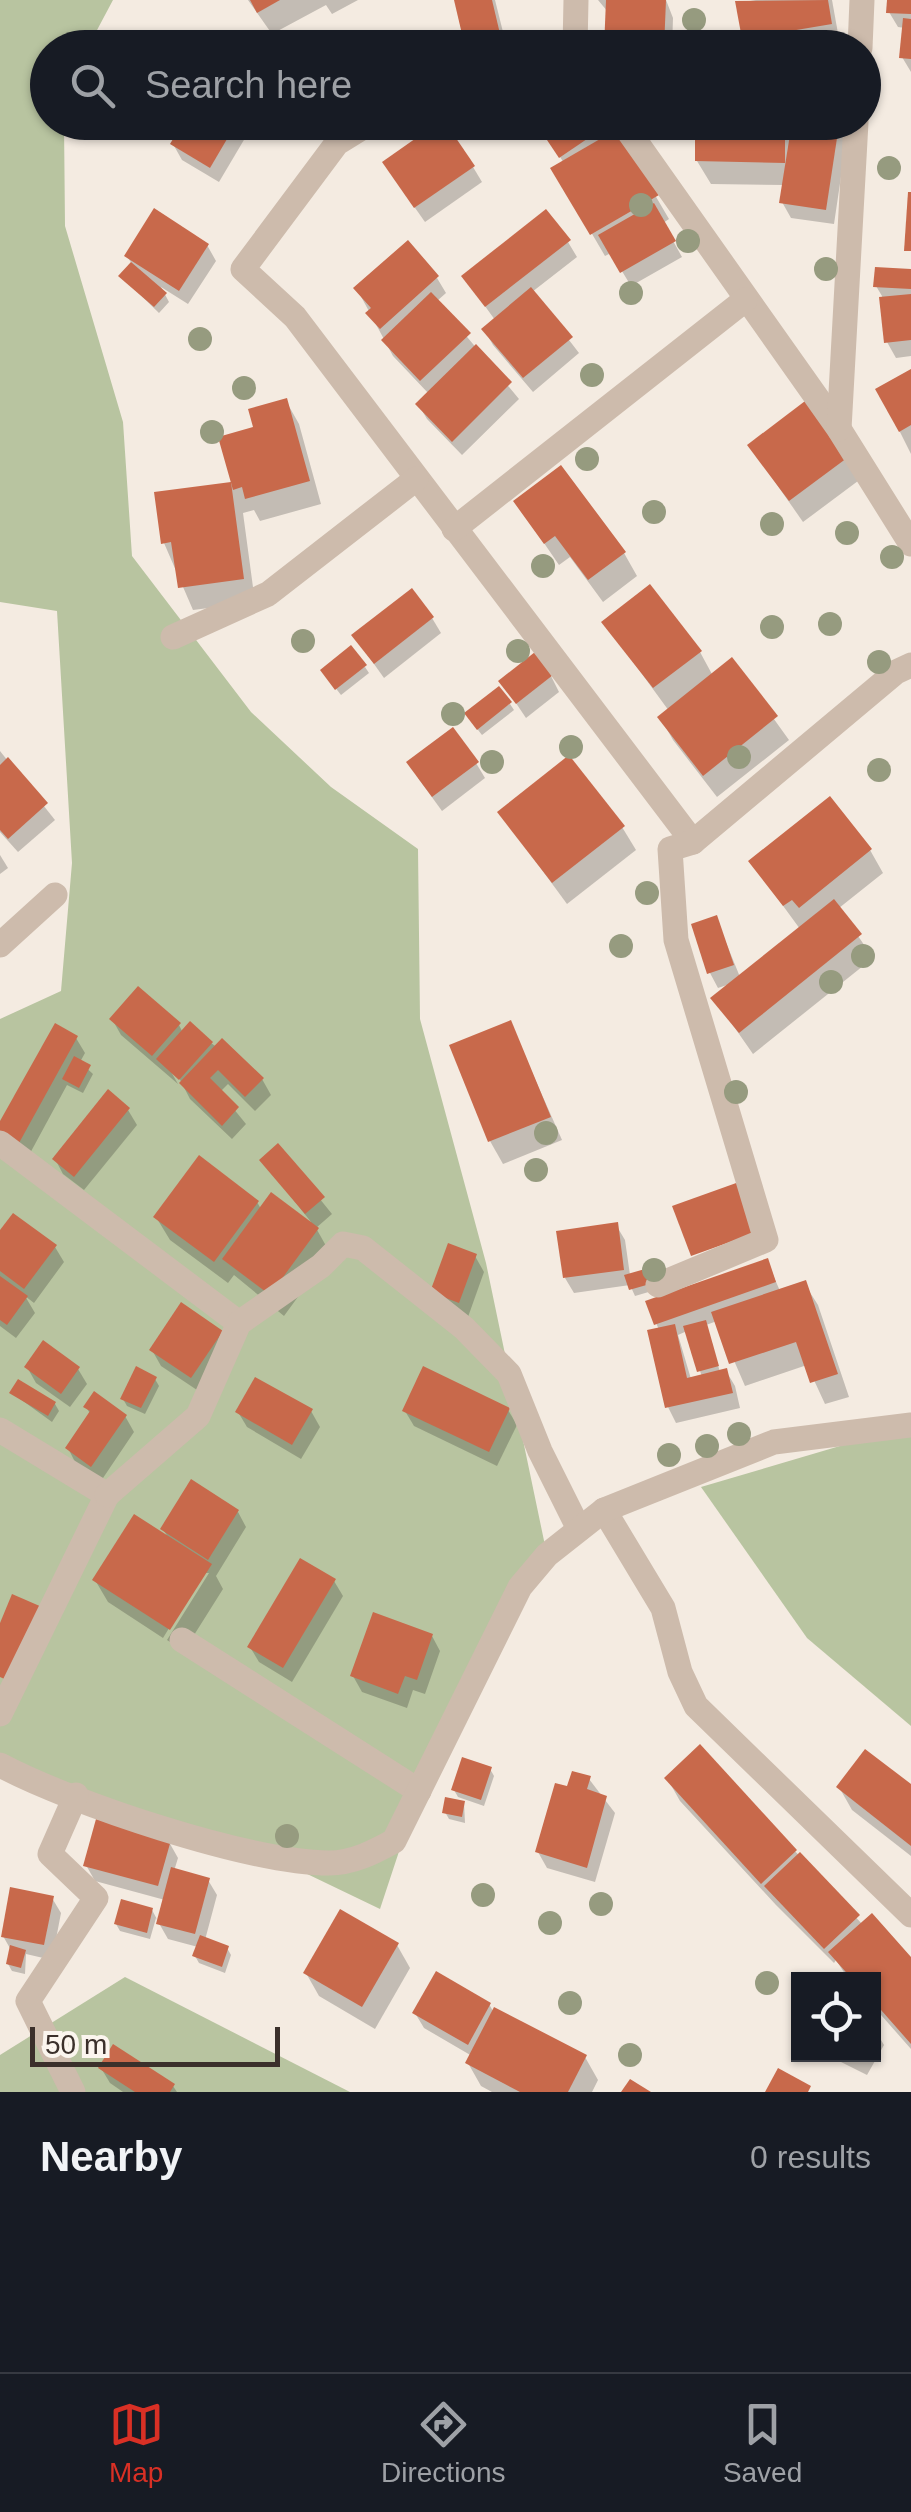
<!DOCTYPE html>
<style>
:root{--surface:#171b24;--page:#20242c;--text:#f1f3f6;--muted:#9ea1a6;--line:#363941;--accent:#d93025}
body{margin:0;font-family:Arial,sans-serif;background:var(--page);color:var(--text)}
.controls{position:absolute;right:30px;bottom:30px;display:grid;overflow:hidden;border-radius:0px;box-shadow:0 2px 8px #0004}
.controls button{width:90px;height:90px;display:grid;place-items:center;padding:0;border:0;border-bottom:2px solid var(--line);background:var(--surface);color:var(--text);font:50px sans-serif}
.scale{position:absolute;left:30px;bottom:25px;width:250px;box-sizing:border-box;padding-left:10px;border:5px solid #3b302b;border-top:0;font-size:28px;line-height:35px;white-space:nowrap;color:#3b302b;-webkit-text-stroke:8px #fbf5ee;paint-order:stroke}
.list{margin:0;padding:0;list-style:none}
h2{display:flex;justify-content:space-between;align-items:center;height:130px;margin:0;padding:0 40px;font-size:42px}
h2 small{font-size:32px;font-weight:400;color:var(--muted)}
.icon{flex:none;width:55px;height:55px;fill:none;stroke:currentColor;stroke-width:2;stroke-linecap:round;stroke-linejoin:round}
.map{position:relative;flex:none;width:911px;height:2092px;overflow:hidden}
.search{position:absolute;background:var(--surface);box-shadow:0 2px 8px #0004;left:30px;right:30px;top:30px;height:110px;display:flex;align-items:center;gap:25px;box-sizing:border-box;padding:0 35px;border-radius:55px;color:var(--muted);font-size:38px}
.sheet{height:280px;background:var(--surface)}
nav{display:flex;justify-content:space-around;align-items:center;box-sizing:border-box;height:140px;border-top:2px solid var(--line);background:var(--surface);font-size:28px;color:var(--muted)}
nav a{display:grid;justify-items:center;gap:5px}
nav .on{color:var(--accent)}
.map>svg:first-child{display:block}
.green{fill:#b8c4a0}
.shadow{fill:#0003;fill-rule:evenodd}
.building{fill:#c8694b}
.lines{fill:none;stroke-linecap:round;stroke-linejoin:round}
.minor{stroke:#cdbbac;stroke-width:25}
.tree{fill:#969b7f}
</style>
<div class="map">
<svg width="911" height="2092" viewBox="0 0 911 2092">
<rect width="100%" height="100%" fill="#f4ebe1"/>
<g class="green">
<polygon points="0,0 113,0 88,47 48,48 48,122 64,123 65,226 123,422 132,556 251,712 331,787 418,849 420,1019 486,1263 547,1555 419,1791 380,1909 276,1859 0,1775 0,1019 61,991 72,863 57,611 0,602"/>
<polygon points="911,1425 911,1726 807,1638 701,1487"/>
<polygon points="125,1977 350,2092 0,2092 0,2055"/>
</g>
<g class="shadow">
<polygon points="248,0 358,0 332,14 326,5 272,34"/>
<polygon points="456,0 495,0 507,48 469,48"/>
<polygon points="598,0 666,0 673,18 672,48 607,48 608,12"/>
<polygon points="756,0 832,0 839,39 790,48 750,48 738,3"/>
<polygon points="889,0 911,0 911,72 902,57 905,28 898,27 889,12"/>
<polygon points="186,122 248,122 251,128 219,182 182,160 173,144"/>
<polygon points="263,122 295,122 275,138"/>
<polygon points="475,122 495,122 496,125 484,134"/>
<polygon points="537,122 606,122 613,135 618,132 669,219 663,223 682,257 631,286 611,253 605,256 554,169 564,163"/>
<polygon points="698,122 792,122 794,126 806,122 837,128 846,143 834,224 791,218 782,202 785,185 711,184 697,161"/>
<polygon points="473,167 482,182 425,222 394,178"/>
<polygon points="568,242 577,257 532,292 579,353 533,392 493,345 484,329 495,320 464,277"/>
<polygon points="207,245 216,261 188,304 161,287 169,302 159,313 121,276 132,264 127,256"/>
<polygon points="911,271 911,356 896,358 887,342 882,296 876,286"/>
<polygon points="437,278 446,293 437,301 519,399 462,455 427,419 418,404 429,394 393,356 357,289"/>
<polygon points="911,372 911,454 879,390"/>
<polygon points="286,401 299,424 321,504 260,521 254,510 243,513 255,602 193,610 164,543 157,494 234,484 256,429"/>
<polygon points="809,402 862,478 803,522 750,446"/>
<polygon points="516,502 624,553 637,576 603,602 570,557 559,565"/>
<polygon points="432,618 441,633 384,678 354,636"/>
<polygon points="604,622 700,652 713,676 732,661 789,740 717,797 673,740 660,717 669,711"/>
<polygon points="365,667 369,673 341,695 327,677"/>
<polygon points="551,676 559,692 526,718 501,681"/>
<polygon points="510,704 514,710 482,735 471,721"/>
<polygon points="0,751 55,820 18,852 0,832"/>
<polygon points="476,763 485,778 442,811 418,778"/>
<polygon points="500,813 622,827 636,850 567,904"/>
<polygon points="870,850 883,873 839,908 873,958 753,1054 714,998 730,984 718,988 710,973 716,918 740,977 800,929 751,862"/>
<polygon points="0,855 8,868 0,874"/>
<polygon points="112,1019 179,1025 183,1033 211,1043 262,1079 271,1095 255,1111 228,1084 220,1092 246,1124 232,1139 190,1099 174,1068 170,1070 178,1084 121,1035"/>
<polygon points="510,1023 562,1140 503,1164 490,1141"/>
<polygon points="76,1038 85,1053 80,1062 93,1074 83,1093 67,1085 28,1157 0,1126"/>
<polygon points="128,1110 137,1125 84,1190 63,1174 55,1159"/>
<polygon points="278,1147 332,1214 316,1228 330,1253 284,1316 234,1275 228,1283 170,1240 156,1217 257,1202 261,1209 311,1222 262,1160"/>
<polygon points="616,1225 625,1240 630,1275 644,1272 652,1291 635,1296 630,1285 574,1293 565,1278"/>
<polygon points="0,1234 55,1247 64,1262 34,1303 25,1296 35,1313 16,1338 0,1326"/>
<polygon points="475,1256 484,1272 468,1317 432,1292"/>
<path d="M767,1261L780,1291L804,1283L818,1305L849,1397L825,1404L807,1365L745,1386L717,1321L706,1325L720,1372L726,1371L735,1386L740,1408L676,1423L668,1407L659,1330L648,1303ZM687,1331L702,1377L691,1379L678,1335Z"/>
<polygon points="221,1332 200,1392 161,1366 152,1350"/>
<polygon points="27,1367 78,1369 87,1384 70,1407 36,1383"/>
<polygon points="155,1379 159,1386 145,1414 127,1406 123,1399"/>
<polygon points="12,1393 55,1404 59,1411 52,1422"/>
<polygon points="86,1407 125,1416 134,1432 101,1481 76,1464 68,1448 91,1415"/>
<polygon points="508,1410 517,1425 497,1466 414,1426 405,1411"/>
<polygon points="311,1411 320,1427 301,1459 247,1427 238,1412"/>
<polygon points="238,1512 246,1527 216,1576 223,1589 184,1651 167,1640 209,1573 203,1573 163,1638 108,1602 95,1580 169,1539 163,1529"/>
<polygon points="334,1581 343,1596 292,1682 259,1662 250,1647"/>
<polygon points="432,1636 440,1651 425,1694 413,1690 407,1708 362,1692 353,1676"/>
<polygon points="700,1748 862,1924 911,1961 911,2049 874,2007 874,1980 849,1980 836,1960 834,1963 776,1905 680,1801 667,1778"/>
<polygon points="490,1769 494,1776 484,1806 458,1797 454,1790"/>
<polygon points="589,1779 615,1813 595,1882 547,1868 538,1852 569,1789"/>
<polygon points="839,1787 911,1787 911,1856 852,1810"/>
<polygon points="464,1803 465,1823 449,1819 445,1812"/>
<polygon points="169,1842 178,1858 174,1871 208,1880 217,1895 205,1940 227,1948 231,1955 225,1973 199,1963 195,1956 198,1947 168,1939 156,1918 150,1939 120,1931 116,1924 152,1910 159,1923 165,1900 95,1881 86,1865"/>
<polygon points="52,1898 61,1913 52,1960 26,1954 25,1974 12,1971 8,1964 11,1950 3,1936"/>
<polygon points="397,1945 410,1968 375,2029 319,1996 306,1973"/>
<polygon points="489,2004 494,2013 585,2057 598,2080 592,2092 492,2092 481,2086 468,2063 472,2056 424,2028 415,2013"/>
<polygon points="874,2028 884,2045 867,2075 825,2054 874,2054"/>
<polygon points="101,2068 173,2086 177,2092 123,2092 110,2083"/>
</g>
<g class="building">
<polygon points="250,0 280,0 257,13"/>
<polygon points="454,0 492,0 501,38 465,47"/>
<polygon points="606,0 666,0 664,48 604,48"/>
<polygon points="828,0 832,24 742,39 735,1"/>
<polygon points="887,0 911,0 911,14 886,13"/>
<polygon points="903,18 911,19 911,59 899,58"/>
<polygon points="183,122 237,122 210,168 170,144"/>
<polygon points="439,122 445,122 475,166 414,208 382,162"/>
<polygon points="535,122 612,122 559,158"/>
<polygon points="695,122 785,122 785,163 695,161"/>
<polygon points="792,122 839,125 826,210 779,203"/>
<polygon points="619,128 659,195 590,235 550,168"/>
<polygon points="908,192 911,192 911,251 904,251"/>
<polygon points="654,203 676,241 620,273 598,235"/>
<polygon points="154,208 209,244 179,291 124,256"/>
<polygon points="546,209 571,240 485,307 461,276"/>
<polygon points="408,240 439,276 380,329 365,313 371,308 353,288"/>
<polygon points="131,262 167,293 154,307 118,276"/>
<polygon points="875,267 911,269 911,289 873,287"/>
<polygon points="531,287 573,337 523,378 481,329"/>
<polygon points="431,292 471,333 420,381 381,340"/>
<polygon points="911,294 911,340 884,343 879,297"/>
<polygon points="476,344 512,382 452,442 415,404"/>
<polygon points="911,369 911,425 899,432 875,389"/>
<polygon points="287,398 310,481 245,499 242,487 233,490 218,437 253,427 248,409"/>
<polygon points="809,398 851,455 789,501 747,445"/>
<polygon points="561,465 626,552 588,580 555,536 544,544 513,501"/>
<polygon points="231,482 244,579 178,588 171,542 161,544 154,492"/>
<polygon points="650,584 702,651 653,688 601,622"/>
<polygon points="412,588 434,617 374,664 351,635"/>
<polygon points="351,645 367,665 335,690 320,670"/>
<polygon points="535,652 553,675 516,704 498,681"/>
<polygon points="732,657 778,716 703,776 657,717"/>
<polygon points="499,686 512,702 477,730 464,713"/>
<polygon points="453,727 479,762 432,797 406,762"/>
<polygon points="569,755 625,826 552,883 497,812"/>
<polygon points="8,757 48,803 8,839 0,830 0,765"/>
<polygon points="830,796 872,849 799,908 792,900 783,906 748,861"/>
<polygon points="834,899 862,934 739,1033 710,998"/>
<polygon points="717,915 734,965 707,974 691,924"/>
<polygon points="138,986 181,1023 152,1056 109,1019"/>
<polygon points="511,1020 551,1117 488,1142 449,1045"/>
<polygon points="190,1021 213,1042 179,1080 156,1059"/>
<polygon points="55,1023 78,1036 19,1143 0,1132 0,1121"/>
<polygon points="222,1038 264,1078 245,1097 218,1070 210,1078 239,1107 222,1126 179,1083"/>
<polygon points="74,1056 91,1065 79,1088 62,1079"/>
<polygon points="108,1089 130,1108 74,1177 52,1159"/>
<polygon points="278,1143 325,1197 305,1214 259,1160"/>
<polygon points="199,1155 259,1201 214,1262 153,1217"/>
<polygon points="739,1182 758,1232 691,1256 672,1206"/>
<polygon points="271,1192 319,1228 270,1295 222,1259"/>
<polygon points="13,1213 57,1245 24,1289 0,1271 0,1230"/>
<polygon points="618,1222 624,1270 563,1278 556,1231"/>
<polygon points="448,1243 477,1254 459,1303 430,1292"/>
<polygon points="768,1258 776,1282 654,1325 645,1301"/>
<polygon points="645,1269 650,1284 629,1290 624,1275"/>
<polygon points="0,1276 28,1296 7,1325 0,1320"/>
<polygon points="806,1280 838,1374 810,1383 796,1342 729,1364 711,1312"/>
<polygon points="181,1302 223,1331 191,1378 149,1350"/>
<polygon points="706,1320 719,1366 697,1372 683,1326"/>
<polygon points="675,1324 687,1378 727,1368 733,1393 665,1408 647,1330"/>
<polygon points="43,1340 80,1367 61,1394 24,1367"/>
<polygon points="136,1366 157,1377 141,1408 120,1399"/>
<polygon points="423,1366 510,1408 489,1452 402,1411"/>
<polygon points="255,1377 313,1409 292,1445 235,1412"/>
<polygon points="18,1379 56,1402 48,1416 9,1393"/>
<polygon points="94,1391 127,1415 91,1467 65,1448 90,1411 83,1407"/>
<polygon points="191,1479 239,1510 208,1560 160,1529"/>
<polygon points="134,1514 212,1564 170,1630 92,1580"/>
<polygon points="300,1558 336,1579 283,1668 247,1647"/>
<polygon points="12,1594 42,1607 11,1682 0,1677 0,1623"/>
<polygon points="373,1612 433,1634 417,1680 405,1676 398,1694 350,1676"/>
<polygon points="700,1744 797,1850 761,1884 664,1778"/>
<polygon points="865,1749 911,1784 911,1846 836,1787"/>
<polygon points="462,1757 492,1767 481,1800 451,1790"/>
<polygon points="572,1771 591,1776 587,1789 607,1796 587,1868 535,1852 555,1783 567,1786"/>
<polygon points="445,1797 465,1801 462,1817 442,1813"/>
<polygon points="96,1819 171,1840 158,1886 83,1866"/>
<polygon points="800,1852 860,1915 824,1949 764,1886"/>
<polygon points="171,1867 210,1878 195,1934 156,1924"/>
<polygon points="10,1887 54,1896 44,1945 1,1937"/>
<polygon points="121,1899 153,1908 147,1933 114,1924"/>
<polygon points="340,1909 399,1943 362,2007 303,1973"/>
<polygon points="872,1913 911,1957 911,2044 874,2002 874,1980 853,1980 828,1952"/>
<polygon points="200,1935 229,1946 222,1967 192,1956"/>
<polygon points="10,1945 26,1950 21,1968 6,1964"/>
<polygon points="436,1971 491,2003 468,2045 412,2013"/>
<polygon points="494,2007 587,2055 568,2092 520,2092 465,2063"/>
<polygon points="113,2044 175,2084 170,2092 135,2092 98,2068"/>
<polygon points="778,2068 811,2086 808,2092 765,2092"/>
<polygon points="630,2079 651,2092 621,2092"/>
</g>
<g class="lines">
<g class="minor">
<polyline points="575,48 576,0"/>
<polyline points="860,48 862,0"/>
<polyline points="371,122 337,143 243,269 295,317 693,842"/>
<polyline points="622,122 839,429 911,544"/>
<polyline points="839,429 856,122"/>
<polyline points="454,529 745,300"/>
<polyline points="173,637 268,594 416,479"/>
<polyline points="0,945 55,895"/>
<polyline points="0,1143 239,1323"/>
<polyline points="658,1285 766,1240 676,940 670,849 693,842 896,672 911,665"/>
<polyline points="0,1430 107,1495 0,1714"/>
<polyline points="107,1495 198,1416 239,1323 321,1266 343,1244 363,1248 464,1328 509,1374 540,1451 579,1529"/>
<polyline points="604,1510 663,1608 680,1672 696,1706 911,1915"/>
<polyline points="182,1640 419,1791"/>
<path d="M0,1765C71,1803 250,1863 329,1863C353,1863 374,1852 394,1841L520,1587L547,1555L604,1510L774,1442L911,1425"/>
<polyline points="73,2092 28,2001 96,1898 50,1854 76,1795"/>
</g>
</g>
<g class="tree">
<circle cx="694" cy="20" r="12"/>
<circle cx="889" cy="168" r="12"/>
<circle cx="641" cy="205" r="12"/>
<circle cx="688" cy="241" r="12"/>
<circle cx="826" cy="269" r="12"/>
<circle cx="631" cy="293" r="12"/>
<circle cx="200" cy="339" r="12"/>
<circle cx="592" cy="375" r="12"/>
<circle cx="244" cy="388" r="12"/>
<circle cx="212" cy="432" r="12"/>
<circle cx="587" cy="459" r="12"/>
<circle cx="654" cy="512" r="12"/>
<circle cx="772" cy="524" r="12"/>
<circle cx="847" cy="533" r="12"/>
<circle cx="892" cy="557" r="12"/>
<circle cx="543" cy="566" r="12"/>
<circle cx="830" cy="624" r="12"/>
<circle cx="772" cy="627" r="12"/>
<circle cx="303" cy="641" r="12"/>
<circle cx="518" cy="651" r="12"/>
<circle cx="879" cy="662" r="12"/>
<circle cx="453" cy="714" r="12"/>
<circle cx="571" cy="747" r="12"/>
<circle cx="739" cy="757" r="12"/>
<circle cx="492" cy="762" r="12"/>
<circle cx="879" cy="770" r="12"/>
<circle cx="647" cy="893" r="12"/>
<circle cx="621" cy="946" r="12"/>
<circle cx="863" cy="956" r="12"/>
<circle cx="831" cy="982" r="12"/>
<circle cx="736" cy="1092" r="12"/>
<circle cx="546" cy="1133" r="12"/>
<circle cx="536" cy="1170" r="12"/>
<circle cx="654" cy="1270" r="12"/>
<circle cx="739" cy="1434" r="12"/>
<circle cx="707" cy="1446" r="12"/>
<circle cx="669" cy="1455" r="12"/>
<circle cx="287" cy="1836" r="12"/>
<circle cx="483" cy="1895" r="12"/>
<circle cx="601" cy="1904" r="12"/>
<circle cx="550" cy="1923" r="12"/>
<circle cx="767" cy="1983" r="12"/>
<circle cx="570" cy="2003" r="12"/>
<circle cx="630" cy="2055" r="12"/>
</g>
</svg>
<div class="controls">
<button><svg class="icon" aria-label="locate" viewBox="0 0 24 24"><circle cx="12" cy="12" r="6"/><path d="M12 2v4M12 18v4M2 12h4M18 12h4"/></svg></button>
</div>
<div class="scale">50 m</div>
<div class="search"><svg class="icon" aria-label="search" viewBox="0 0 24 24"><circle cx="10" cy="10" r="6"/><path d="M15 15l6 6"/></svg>Search here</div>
</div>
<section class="sheet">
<h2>Nearby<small>0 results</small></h2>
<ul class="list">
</ul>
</section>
<nav>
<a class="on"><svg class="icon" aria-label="map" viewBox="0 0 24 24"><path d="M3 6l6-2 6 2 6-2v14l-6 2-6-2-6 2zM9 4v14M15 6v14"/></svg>Map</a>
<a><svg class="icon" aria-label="directions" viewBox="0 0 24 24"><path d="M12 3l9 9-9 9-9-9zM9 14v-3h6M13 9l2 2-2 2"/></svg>Directions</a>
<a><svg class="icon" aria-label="saved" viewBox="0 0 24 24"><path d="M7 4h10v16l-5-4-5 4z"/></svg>Saved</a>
</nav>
